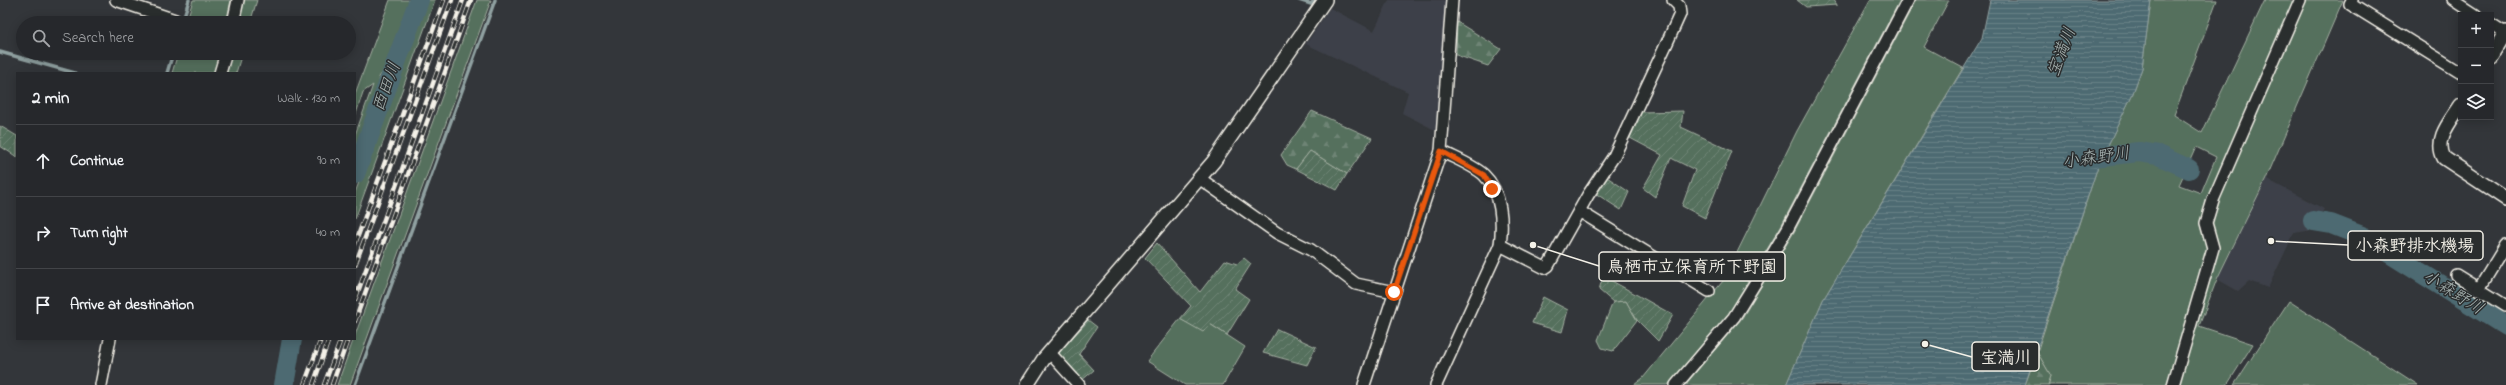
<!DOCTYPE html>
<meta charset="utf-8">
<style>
:root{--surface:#26282c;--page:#323438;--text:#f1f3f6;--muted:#a4a6a9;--line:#424448}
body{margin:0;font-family:"Indie Flower","Klee One",sans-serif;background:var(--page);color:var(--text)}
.controls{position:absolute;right:12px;top:12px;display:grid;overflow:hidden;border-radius:0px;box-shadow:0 2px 10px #0003}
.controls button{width:36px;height:36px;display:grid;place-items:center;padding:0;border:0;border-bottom:1px solid var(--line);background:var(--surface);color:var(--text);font:20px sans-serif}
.stop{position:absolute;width:12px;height:12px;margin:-9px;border:3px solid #ea580c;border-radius:50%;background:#fff}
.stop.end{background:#ea580c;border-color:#fff;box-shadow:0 1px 4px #0008}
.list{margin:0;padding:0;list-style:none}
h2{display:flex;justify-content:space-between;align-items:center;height:52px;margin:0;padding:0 16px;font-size:17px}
h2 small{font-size:13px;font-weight:400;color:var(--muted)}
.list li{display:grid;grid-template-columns:26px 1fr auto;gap:12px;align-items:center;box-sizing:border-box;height:72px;padding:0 16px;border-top:1px solid var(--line)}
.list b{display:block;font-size:15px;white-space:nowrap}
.list em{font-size:13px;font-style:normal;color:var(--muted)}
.icon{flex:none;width:22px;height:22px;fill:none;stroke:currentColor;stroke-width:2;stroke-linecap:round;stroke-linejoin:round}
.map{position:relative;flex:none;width:2506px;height:385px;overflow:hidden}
.search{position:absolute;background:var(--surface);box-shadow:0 2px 10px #0003;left:16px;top:16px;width:340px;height:44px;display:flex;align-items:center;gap:10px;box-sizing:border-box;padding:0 14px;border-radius:22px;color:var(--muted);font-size:15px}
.panel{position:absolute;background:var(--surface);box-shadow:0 2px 10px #0003;left:16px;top:72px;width:340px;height:268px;border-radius:0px}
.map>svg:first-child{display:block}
.built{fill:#3e4149}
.grass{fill:#556f5d;stroke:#a4b0a2;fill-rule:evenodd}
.forest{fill:url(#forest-firs);stroke:#a4b0a2}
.garden{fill:url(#garden-furrows);stroke:#a4b0a2}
.water{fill:url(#water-rules);stroke:#90a1a1}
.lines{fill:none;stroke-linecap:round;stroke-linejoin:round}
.stream{stroke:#90a1a1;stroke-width:3.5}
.river{stroke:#4e6b72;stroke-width:20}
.minor-casing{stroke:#f4f1e8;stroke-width:14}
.tertiary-casing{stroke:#f4f1e8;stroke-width:16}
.minor{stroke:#2a2d2e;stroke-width:11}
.tertiary{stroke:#2a2d2e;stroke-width:13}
.rail-casing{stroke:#f4f1e8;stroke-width:4.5}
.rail{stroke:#2a2d2e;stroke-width:3;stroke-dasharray:9;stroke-linecap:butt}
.route{stroke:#ea580c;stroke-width:5}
.labels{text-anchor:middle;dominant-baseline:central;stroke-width:3;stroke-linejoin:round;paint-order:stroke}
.water-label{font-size:17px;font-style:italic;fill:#a9b5b3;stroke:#2a2d2e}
.leader{fill:none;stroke:#f4f1e8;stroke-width:1.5}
.callout-dot{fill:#f4f1e8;stroke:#2a2d2e;stroke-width:1.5}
.callout{fill:#2a2d2e;stroke:#f4f1e8;stroke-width:1.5}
.callout-label{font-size:17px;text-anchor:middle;font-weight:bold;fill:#f4f1e8}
</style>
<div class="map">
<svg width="2506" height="385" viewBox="0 0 2506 385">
<defs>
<pattern id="forest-firs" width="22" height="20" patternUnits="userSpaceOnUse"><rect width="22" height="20" fill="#556f5d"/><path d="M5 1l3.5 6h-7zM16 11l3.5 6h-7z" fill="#6e8474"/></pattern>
<pattern id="garden-furrows" width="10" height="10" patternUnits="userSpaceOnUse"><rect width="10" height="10" fill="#556f5d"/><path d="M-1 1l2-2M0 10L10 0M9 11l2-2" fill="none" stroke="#6e8474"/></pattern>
<pattern id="water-rules" width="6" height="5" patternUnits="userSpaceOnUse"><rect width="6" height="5" fill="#4e6b72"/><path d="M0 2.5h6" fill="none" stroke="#688186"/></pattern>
</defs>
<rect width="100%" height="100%" fill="#33363a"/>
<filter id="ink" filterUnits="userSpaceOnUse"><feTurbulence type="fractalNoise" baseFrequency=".025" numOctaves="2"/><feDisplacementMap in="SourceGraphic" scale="8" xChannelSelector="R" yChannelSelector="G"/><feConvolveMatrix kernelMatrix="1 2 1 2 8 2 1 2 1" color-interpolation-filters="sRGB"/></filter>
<g filter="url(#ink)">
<g class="built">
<polygon points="1389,0 1446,0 1439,132 1402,113 1408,92 1306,44 1330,8 1374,31"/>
<polygon points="2266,179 2324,209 2313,230 2294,233 2268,288 2249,281 2238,291 2217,279"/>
</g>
<g class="grass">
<polygon points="193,0 231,0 226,23 186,23"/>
<polygon points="244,0 257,0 250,23 238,23"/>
<polygon points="390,0 415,0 393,59 379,77 381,95 355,166 355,135 373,85 363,92 355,117 355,94"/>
<polygon points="426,0 435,0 355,219 355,193"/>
<polygon points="477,0 491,0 350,385 337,385"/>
<polygon points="1870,0 1900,0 1781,226 1729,313 1668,385 1634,385 1643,378 1723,281 1797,131"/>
<polygon points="1916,0 1949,0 1924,47 1963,68 1823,300 1786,385 1685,385 1742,318 1794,232"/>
<path d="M2151,0H2217L2174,115L2202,133L2265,0H2343L2266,179L2217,279L2199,326L2253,344L2227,385H2048L2051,376L2037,352L2098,166L2133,93L2142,68ZM2196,147L2216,157L2201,193L2179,185Z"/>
<polygon points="178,53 220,53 215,73 172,73"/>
<polygon points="230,53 242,53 236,73 226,73"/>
<polygon points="1626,301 1637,320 1613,351 1602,348 1598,340 1613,302"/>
<polygon points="2289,301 2418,385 2234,385"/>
<polygon points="1180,319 1203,331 1210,324 1245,347 1223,385 1185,385 1147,361"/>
</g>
<g class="forest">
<polygon points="1457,22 1501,49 1488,66 1456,55"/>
<polygon points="1312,111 1372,138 1347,174 1310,151 1296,169 1287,165 1281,155"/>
<polygon points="2037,352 2051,376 2048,385 2025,385"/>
</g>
<g class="garden">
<polygon points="1797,0 1834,0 1837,5 1806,7"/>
<polygon points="1683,111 1681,127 1732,151 1705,218 1682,206 1695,170 1671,158 1655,197 1643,188 1662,155 1630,138 1641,112"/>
<polygon points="0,126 17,136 17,157 0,146"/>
<polygon points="1310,151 1347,174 1337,190 1296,169"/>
<polygon points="1607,177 1629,192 1621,210 1595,193"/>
<polygon points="1157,243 1200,292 1225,260 1237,264 1244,258 1251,264 1235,289 1249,299 1227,335 1210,324 1203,332 1180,319 1191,306 1145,258"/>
<polygon points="1603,276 1673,315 1658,341 1637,320 1626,301 1613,302 1599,290"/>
<polygon points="1543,297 1568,310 1562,332 1532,323"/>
<polygon points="1088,320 1097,327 1079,354 1094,370 1081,381 1058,354"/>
<polygon points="1277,329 1316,347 1307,365 1263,353"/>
</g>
<polygon class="water" points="1990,0 2151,0 2142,68 2133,93 2098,166 2025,385 1786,385 1823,300 1982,38"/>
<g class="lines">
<g class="stream">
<polyline points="1299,0 1311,4 1314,0"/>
<polyline points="182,23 189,0"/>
<polyline points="0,52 75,73"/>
<polyline points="167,73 173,53"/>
<polyline points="355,385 495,0"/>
</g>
<g class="river">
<polyline points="2076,159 2139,152 2158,155 2189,169"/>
<polyline points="355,174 419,0"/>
<polyline points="2313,221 2331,224 2362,236 2506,326"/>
<polyline points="284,385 292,339"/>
</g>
<g class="minor-casing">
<g id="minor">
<polyline points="116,0 175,20"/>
<polyline points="2352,0 2350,4 2461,73"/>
<polyline points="2453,0 2476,15"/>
<polyline points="233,23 238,0"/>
<polyline points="2491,24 2505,33"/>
<polyline points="220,73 226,53"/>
<polyline points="1199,178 1277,233 1311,250 1356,284 1394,292"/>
<polyline points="1579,211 1709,291"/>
<polyline points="1500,245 1545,268 1548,266 1588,195 1614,156 1666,45 1680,14 1679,6 1673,0"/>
<polyline points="2456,275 2506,306"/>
<polyline points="2479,289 2506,245"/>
<polyline points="1050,353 1079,385"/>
<polyline points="101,385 110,339"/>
<polyline points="1364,385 1441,151 1452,0"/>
<path d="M1436,385L1500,245C1503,223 1502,192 1484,175C1473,165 1454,158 1441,151"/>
<polyline points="1676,385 1734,317 1757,280 1788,228 1908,0"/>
<polyline points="2173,385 2213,248 2206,223 2213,200 2300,0"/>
</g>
</g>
<g class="tertiary-casing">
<g id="tertiary">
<polyline points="2491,57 2506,32"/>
<path d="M2461,105C2450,122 2434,139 2444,158L2506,199"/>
<polyline points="1027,385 1043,360 1214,161 1325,0"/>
</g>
</g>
<use href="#minor" class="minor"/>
<use href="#tertiary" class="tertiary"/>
<g class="rail-casing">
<g id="rail">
<polyline points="355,244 444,0"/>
<polyline points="355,265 452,0"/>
<polyline points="355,300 463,0"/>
<polyline points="355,321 471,0"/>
<polyline points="304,385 321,339"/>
<polyline points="313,385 329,339"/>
<polyline points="324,385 341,339"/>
<polyline points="332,385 348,339"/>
</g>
</g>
<use href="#rail" class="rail"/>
</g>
</g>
<g class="lines" filter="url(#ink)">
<polyline class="route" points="1394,292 1441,151 1484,175 1492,189"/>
</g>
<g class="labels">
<g class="water-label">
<text transform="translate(2062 52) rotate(-69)">宝満川</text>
<text transform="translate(387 87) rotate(-70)">西田川</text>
<text transform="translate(2096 158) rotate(-8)">小森野川</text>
<text transform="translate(2453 293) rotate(32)">小森野川</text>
</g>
</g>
<path class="leader" d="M2271 241L2348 245M1533 245L1599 266M1925 344L1972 357"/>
<g class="callout-dot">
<circle cx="2271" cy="241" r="4"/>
<circle cx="1533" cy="245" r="4"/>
<circle cx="1925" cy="344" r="4"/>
</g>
<g class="callout">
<rect x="2348" y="231" width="135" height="29" rx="4"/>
<rect x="1599" y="252" width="186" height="29" rx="4"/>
<rect x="1972" y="342" width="67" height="29" rx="4"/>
</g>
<g class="callout-label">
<text x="2415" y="251">小森野排水機場</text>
<text x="1692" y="272">鳥栖市立保育所下野園</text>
<text x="2006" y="363">宝満川</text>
</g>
</svg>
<div class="controls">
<button>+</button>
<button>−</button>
<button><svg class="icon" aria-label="layers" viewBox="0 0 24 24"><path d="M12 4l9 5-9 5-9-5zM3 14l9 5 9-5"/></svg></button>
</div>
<div class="stop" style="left:1394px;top:292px"></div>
<div class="stop end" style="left:1492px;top:189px"></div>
<div class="search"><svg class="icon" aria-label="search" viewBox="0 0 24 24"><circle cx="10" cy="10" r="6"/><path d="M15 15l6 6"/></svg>Search here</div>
<section class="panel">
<h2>2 min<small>Walk · 130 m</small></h2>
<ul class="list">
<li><svg class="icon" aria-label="ahead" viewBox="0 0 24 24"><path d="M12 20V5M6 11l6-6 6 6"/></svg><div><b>Continue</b></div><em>90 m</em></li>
<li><svg class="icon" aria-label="right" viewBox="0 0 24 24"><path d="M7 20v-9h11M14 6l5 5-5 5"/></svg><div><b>Turn right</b></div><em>40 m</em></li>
<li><svg class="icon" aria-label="arrive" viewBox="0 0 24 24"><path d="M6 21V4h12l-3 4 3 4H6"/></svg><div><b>Arrive at destination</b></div></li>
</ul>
</section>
</div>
